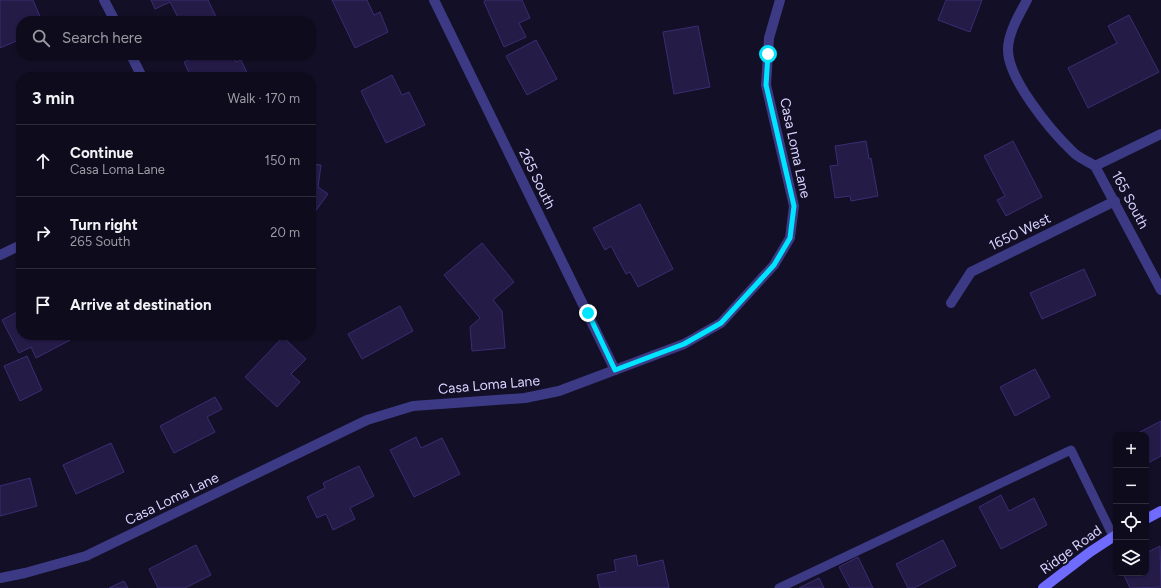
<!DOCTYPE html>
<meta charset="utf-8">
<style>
:root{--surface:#0e0b1c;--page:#1c1929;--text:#f1f3f6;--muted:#9b9ba3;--line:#2e2b3b}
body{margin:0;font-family:Figtree,sans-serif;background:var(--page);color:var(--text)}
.controls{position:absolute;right:12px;bottom:12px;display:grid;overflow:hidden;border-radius:8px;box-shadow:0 1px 3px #0004}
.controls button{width:36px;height:36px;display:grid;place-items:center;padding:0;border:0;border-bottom:1px solid var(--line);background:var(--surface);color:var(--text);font:20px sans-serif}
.stop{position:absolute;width:12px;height:12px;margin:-9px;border:3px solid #00e5ff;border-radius:50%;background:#fff}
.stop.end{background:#00e5ff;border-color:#fff;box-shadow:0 1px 4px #0008}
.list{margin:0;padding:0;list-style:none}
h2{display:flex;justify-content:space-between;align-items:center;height:52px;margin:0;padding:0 16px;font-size:17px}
h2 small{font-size:13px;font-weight:400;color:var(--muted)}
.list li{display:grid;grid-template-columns:26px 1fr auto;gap:12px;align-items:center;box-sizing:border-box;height:72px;padding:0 16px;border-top:1px solid var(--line)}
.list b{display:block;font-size:15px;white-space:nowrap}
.list p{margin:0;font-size:13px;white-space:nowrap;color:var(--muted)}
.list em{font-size:13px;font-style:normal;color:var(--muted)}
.icon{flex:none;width:22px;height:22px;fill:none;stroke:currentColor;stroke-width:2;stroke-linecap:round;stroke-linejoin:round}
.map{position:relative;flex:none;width:1161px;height:588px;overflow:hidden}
.search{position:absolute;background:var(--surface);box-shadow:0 1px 3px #0004;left:16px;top:16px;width:300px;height:44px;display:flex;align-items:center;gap:10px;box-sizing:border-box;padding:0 14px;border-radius:16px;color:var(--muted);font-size:15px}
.panel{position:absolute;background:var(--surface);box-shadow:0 1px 3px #0004;left:16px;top:72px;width:300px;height:268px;border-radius:16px}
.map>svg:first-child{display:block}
.building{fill:#241b47;stroke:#3b2d73}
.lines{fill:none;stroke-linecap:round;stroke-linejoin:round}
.lane{stroke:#3d3a85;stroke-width:9}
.street{stroke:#3d3a85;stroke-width:10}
.secondary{stroke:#6f6bff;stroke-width:10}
.route{stroke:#00e5ff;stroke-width:5}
.labels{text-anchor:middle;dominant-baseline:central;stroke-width:4;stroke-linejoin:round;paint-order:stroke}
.street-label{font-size:14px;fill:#d9d4ff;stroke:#130f26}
</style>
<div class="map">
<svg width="1161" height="588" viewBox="0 0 1161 588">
<rect width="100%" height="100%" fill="#130f26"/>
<g class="building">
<polygon points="0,0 33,0 42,21 21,21 21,39 0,48"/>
<polygon points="151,0 208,0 218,21 180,21 170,2 155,9"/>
<polygon points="332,0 367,0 374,15 380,12 388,32 355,48"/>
<polygon points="485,0 522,0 530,18 519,23 526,37 504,47 484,2"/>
<polygon points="946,0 982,0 970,32 938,20"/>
<polygon points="1129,15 1159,72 1088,108 1068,68 1117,43 1108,26"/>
<polygon points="698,26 710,87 674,94 663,32"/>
<polygon points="536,40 557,79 527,95 506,56"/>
<polygon points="200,55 218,55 219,57 225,55 233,55 236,62 241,60 249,77 191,77 184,62"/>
<polygon points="392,75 402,95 409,92 425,125 386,143 361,91"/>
<polygon points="866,141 869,159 871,158 878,196 851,201 850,196 835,198 830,166 838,165 835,146"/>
<polygon points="1013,141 1042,197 1006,216 997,200 1005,196 984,156"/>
<polygon points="311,164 321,165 318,187 328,194 314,213 311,225"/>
<polygon points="640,204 673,269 638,287 630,272 626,274 611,246 605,250 593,228"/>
<polygon points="482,243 514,282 493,300 502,311 505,348 472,351 470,327 480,318 444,275"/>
<polygon points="1084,269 1096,295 1042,319 1030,293"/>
<polygon points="400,306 413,331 362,359 348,334"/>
<polygon points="21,310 21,335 78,335 78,336 36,358 31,347 19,353 2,320"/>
<polygon points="283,337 306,359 291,374 300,382 277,407 245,377"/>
<polygon points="27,356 42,390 20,401 4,366"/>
<polygon points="1035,369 1050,397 1015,416 1000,387"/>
<polygon points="215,397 222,409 207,417 215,432 174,453 160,426"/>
<polygon points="1161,421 1161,456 1146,464 1146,435 1134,435"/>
<polygon points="416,437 421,448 442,438 460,474 414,497 390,450"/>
<polygon points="111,443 124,472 76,494 63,465"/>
<polygon points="359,466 374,496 350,508 355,519 333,530 326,514 317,518 307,497 325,488 323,483"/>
<polygon points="30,478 37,506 0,516 0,486"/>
<polygon points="1001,495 1009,511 1034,498 1047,525 1001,549 979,507"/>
<polygon points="943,540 956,566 914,588 908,588 896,564"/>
<polygon points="196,545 211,575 185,588 158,588 149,569"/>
<polygon points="1160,546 1161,587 1130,588 1123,573 1146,573 1146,553"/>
<polygon points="636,555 638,566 663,560 669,588 600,588 597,575 616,571 614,560"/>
<polygon points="858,557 873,588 850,588 839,567"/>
<polygon points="819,578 824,588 799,588"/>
<polygon points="124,581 128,588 109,588"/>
</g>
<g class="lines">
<polyline class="lane" points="779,588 1071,450 1113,536"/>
<g class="street">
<polyline points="104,0 115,21"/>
<polyline points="434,0 615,370"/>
<path d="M1027,0C1020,13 1008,33 1008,49C1007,78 1051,131 1072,151C1078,158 1088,161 1095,166"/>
<polyline points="131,55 142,77"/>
<polyline points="1095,166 1161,290"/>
<polyline points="1095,166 1161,134"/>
<polyline points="0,255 21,245"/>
<polyline points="951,303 971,272 1115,201"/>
<polyline points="0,578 25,573 86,556 367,420 413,406 525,398 559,391 684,344 721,323 774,265 790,238 794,206 766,85 769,38 780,0"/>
</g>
<g class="secondary">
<polyline points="1146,519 1161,511"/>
<polyline points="1043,588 1090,552 1116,535"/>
</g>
</g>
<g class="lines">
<polyline class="route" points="588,313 615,370 684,344 721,323 774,265 790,238 794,206 766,85 768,54"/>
</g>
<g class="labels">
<g class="street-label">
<text transform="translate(795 148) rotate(78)">Casa Loma Lane</text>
<text transform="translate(537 179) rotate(64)">265 South</text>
<text transform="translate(1130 200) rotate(62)">165 South</text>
<text transform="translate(1020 232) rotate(-26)">1650 West</text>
<text transform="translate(489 385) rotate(-5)">Casa Loma Lane</text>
<text transform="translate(172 499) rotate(-26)">Casa Loma Lane</text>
<text transform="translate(1071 550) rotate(-36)">Ridge Road</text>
</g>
</g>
</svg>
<div class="controls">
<button>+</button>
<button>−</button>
<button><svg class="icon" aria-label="locate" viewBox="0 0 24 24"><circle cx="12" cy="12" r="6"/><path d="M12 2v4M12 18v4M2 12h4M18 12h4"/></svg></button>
<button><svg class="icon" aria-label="layers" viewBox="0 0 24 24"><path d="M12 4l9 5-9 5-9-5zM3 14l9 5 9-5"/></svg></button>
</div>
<div class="stop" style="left:768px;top:54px"></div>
<div class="stop end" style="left:588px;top:313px"></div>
<div class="search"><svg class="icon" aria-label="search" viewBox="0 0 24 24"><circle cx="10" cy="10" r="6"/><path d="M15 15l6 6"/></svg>Search here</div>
<section class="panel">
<h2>3 min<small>Walk · 170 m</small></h2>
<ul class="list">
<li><svg class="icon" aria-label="ahead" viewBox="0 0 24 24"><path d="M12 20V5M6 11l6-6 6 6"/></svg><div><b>Continue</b><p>Casa Loma Lane</p></div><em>150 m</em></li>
<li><svg class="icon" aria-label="right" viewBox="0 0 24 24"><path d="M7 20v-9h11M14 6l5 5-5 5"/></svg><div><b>Turn right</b><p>265 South</p></div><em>20 m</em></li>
<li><svg class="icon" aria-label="arrive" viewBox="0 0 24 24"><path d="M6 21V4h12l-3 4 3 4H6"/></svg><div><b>Arrive at destination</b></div></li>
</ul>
</section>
</div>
